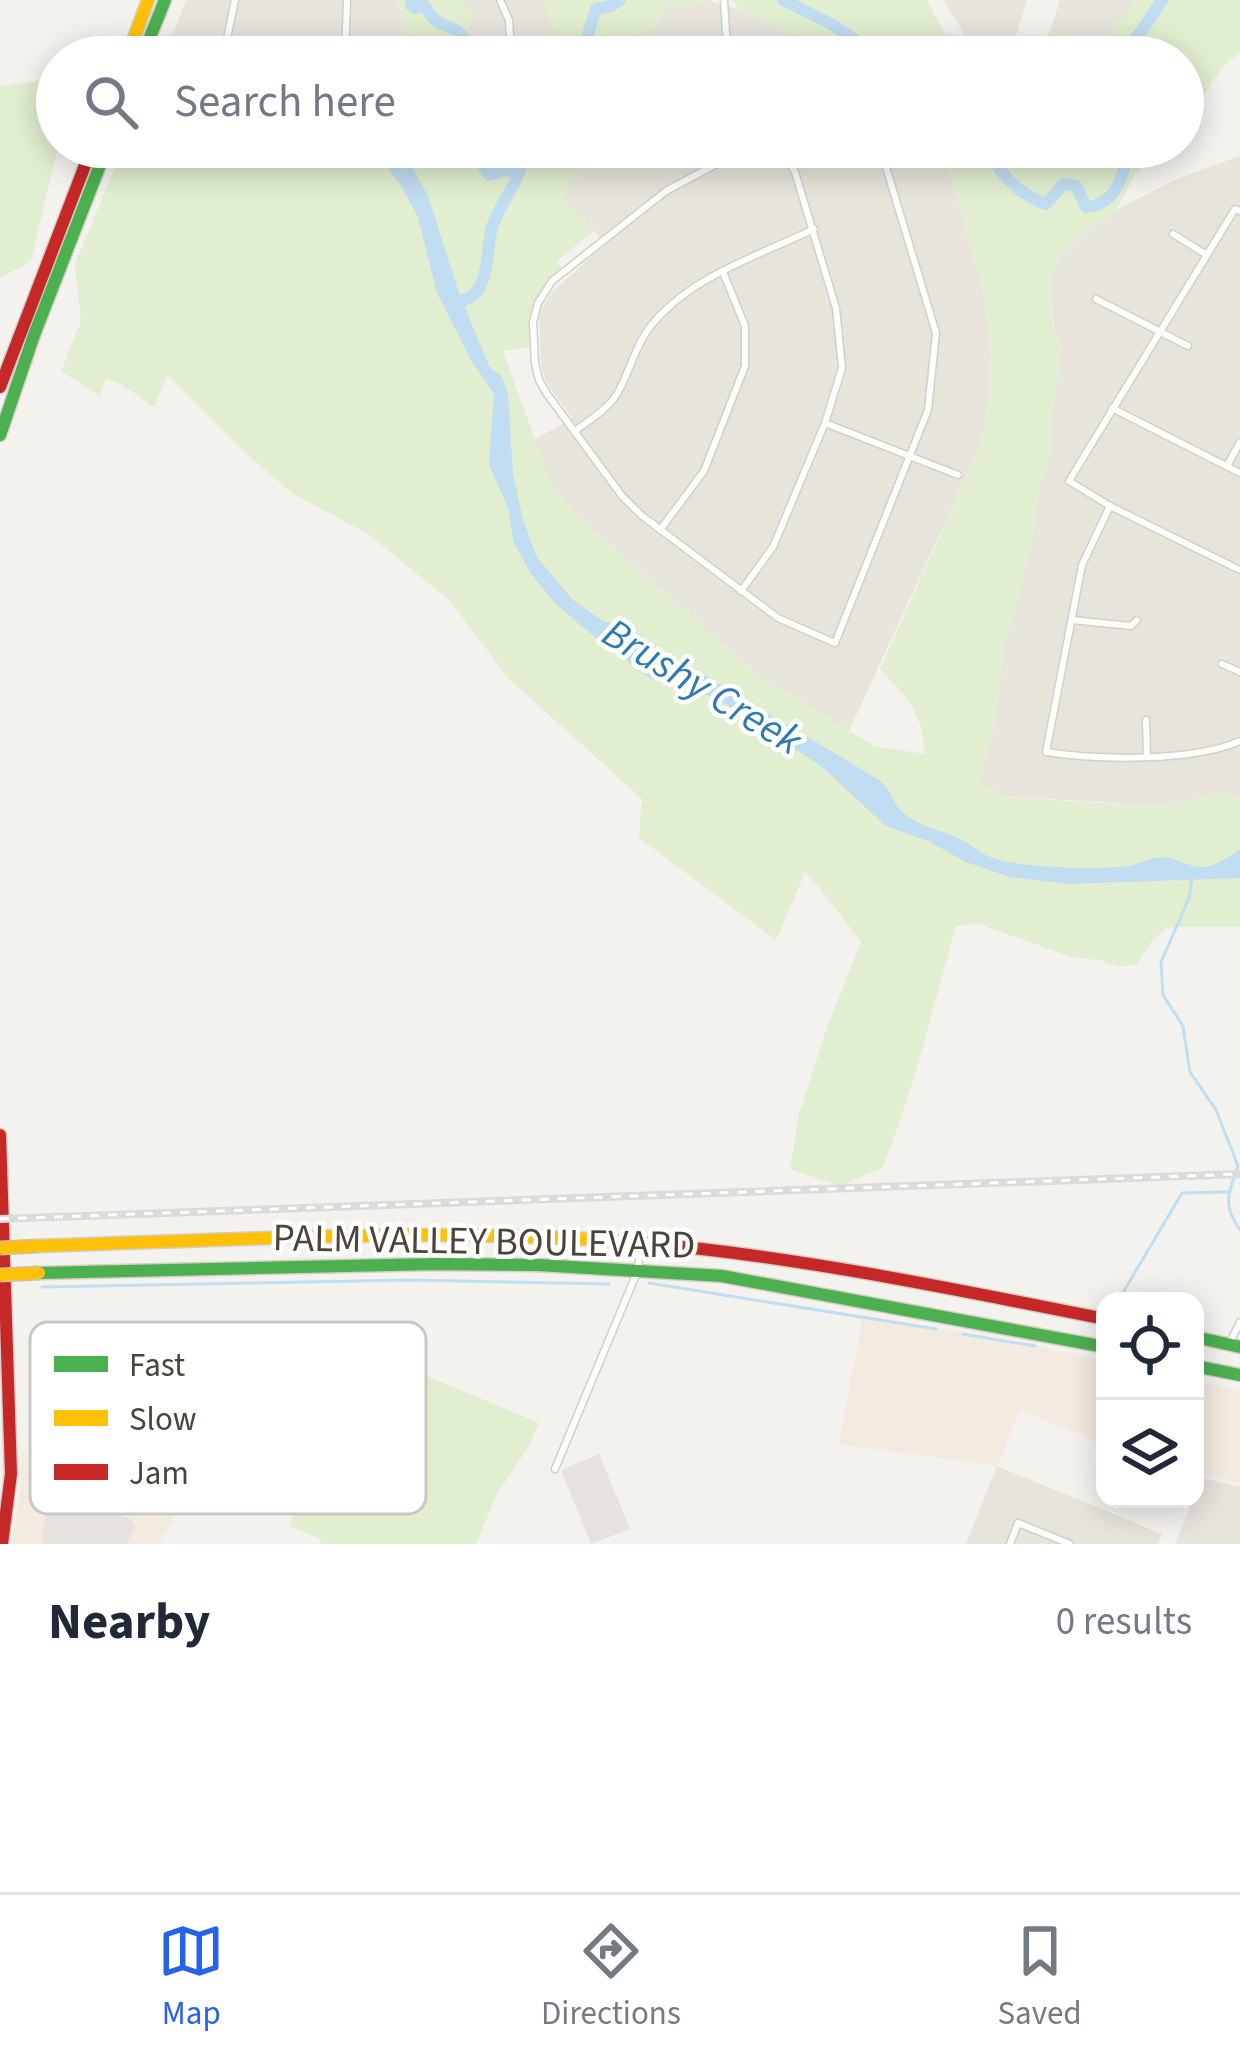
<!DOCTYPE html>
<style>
:root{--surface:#fff;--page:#f6f6f7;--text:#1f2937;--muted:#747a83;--line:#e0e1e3;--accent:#2563eb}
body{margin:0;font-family:"Source Sans 3",sans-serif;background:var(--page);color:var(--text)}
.controls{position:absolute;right:36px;bottom:36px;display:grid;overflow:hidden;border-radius:24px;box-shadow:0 6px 30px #0003}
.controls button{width:108px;height:108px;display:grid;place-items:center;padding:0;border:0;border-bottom:3px solid var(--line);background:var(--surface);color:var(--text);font:60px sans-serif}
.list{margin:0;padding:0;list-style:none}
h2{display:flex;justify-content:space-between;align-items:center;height:156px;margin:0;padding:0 48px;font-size:51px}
h2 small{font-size:39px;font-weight:400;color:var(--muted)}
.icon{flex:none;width:66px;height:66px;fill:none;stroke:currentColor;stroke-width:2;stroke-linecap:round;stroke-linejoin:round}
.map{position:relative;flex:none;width:1240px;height:1544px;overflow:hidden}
.search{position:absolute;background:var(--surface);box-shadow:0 6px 30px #0003;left:36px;right:36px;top:36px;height:132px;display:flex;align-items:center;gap:30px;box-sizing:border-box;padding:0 42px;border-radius:66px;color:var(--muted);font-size:45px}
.sheet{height:348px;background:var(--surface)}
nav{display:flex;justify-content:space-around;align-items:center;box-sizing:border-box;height:168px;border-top:3px solid var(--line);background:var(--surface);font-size:33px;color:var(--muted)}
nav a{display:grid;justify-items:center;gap:6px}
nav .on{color:var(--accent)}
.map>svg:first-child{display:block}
.residential{fill:#e7e4dc}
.commercial{fill:#f3ebdf}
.green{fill:#e1eecf}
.parking{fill:#e6e3df}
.water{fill:#c0ddf1}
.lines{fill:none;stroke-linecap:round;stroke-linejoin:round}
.stream{stroke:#c0ddf1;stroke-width:3}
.river{stroke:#c0ddf1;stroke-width:12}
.street-casing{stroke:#d2d0cb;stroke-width:9}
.fast-casing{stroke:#d3cfc5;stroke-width:15}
.slow-casing{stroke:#d3cfc5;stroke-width:15}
.jam-casing{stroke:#d3cfc5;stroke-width:15}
.street{stroke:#fdfdfc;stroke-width:6}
.fast{stroke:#4caf50;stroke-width:12}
.slow{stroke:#ffc107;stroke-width:12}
.jam{stroke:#c62828;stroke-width:12}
.rail-casing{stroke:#dbdbda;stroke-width:8}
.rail{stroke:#fff;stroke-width:3;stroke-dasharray:9;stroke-linecap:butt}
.slow-bridge-casing{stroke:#ccbfa9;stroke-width:15;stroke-linecap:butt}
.slow-bridge{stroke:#ffc107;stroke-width:12}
.labels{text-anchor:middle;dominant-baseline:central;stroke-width:9;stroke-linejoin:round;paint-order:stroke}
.street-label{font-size:39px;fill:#4b4439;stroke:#fff}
.water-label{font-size:42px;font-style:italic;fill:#2e7ab2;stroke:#fff}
.key{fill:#fff;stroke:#c9c7c4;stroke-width:3}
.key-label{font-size:33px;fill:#4b4439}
</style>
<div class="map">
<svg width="1240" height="1544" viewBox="0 0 1240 1544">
<rect width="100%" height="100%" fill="#f4f2ee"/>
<g class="residential">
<polygon points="186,0 398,0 408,57 164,57"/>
<polygon points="456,0 543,0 564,57 462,57 460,53 464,35 474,14"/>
<polygon points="944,0 1027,0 1009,57 996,57 966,38"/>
<polygon points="1060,0 1136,0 1101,45 1050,31"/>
<polygon points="712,2 738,9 776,27 790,37 839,57 633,57 668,7"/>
<polygon points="598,147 914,147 921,161 944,155 947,161 983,291 991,352 989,398 980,447 849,731 759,676 575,514 551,484 534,440 572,418 547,384 541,367 539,316 550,294 606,243 562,199"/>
<polygon points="1240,156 1240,798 1218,794 1160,806 1004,796 979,782 996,718 1002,659 1041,483 1053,449 1051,431 1056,383 1062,347 1054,330 1050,285 1053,269 1061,256 1084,232 1116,210 1179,178"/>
<polygon points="997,1466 1162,1534 1158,1544 966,1544"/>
<polygon points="1202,1478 1240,1487 1240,1544 1175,1544"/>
</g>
<g class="commercial">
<polygon points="863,1315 1034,1345 1105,1361 1105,1445 1020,1410 997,1466 839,1444"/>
<polygon points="1195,1381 1240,1391 1240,1483 1195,1473"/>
<polygon points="21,1452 175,1515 159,1544 11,1544 20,1497"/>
</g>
<g class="green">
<path d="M398,0H456L474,13C468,27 458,43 462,57H408Z"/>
<polygon points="543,0 712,0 712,2 668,7 633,57 564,57"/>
<polygon points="733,0 927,0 944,33 966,38 996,57 839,57 790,37 776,27 738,9"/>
<path d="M1136,0H1240V53C1210,73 1200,106 1183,137V57H1042L1050,31L1101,44Z"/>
<polygon points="57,79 58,147 31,261 0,278 0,86"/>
<path d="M123,147H598L563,199L594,231L557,261L562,268C534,296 528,307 530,347L503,351L551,484L575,514L759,676L874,746L925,754C923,713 907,697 880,669L980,447L989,398L991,352L983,291L947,161L944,155L920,161L914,147H1177L1174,153L1152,158L1135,175L1116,210L1084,232L1061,256L1053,269L1050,286L1053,330L1062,347L1056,383L1051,431L1053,449L1041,483L1032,543L1002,659L996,718L979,782L1004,796L1083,802L1160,806L1218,794L1240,798V927H1167L1151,942L1137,964L1120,967L1098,960L1071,957L979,924L956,926C932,1007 915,1090 882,1168L840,1186L790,1169L799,1114L826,1030L861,942L820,888L805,873L776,940L639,838L642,799L509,679L449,600L367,533L293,494L249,456L168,375L154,407L122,385L106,378L100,396L61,371L81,321L75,264Z"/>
<polygon points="360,1348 539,1423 529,1446 497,1494 476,1544 320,1544 321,1539 289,1526"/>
</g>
<g class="parking">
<polygon points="599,1454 630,1529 591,1544 561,1470"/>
<polygon points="57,1489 131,1519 136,1527 126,1544 41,1544 48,1494"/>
</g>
<path class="water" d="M366,147H396L409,161L428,196L459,293L489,366L502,377L508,394L513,474L522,516L536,556L573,600L603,621L630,628L670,657L683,662L879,780C891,789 891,800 900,810C916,826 939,829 958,838C969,843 979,852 990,857C1017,868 1098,870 1128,866C1137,864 1146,860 1155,858C1170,855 1176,861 1190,865C1209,872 1224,860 1240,849V878L1068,884L1010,877L966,862L928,841L886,826L821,766L731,707L662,671L655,670L658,679L654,681L596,638L557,605L531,574L514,543L508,508L489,464L494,394L471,360L437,293L418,217L400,184L377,153Z"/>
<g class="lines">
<g class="stream">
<path d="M1192,878L1189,898L1161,962L1163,995L1183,1026L1190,1072L1216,1110L1238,1166C1228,1195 1222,1204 1240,1230"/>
<polyline points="649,1283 936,1329"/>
<polyline points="42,1287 408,1280 609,1284"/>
<polyline points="1118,1301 1182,1193 1228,1192"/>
<polyline points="963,1334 1035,1346"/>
</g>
<g class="river">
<path d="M411,0V5L415,8L424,5C427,10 430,15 434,19C446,29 460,26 465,42L449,57"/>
<polyline points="783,0 833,25 878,55 911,54 928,57"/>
<polyline points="422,57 431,53 442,57"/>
<polyline points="581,57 596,9 611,6 620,0"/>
<polyline points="1120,57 1143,29 1162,0"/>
<path d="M480,147C479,155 483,170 490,175L504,170L518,172"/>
<path d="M986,147C1001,175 1016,193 1046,204L1064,184L1076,186L1086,207C1116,205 1127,173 1125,147"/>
<path d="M452,303C461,301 471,299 477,291C489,275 487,246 492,227C500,201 527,175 522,147"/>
</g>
<g class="street-casing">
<g id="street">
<polyline points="500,0 509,20 511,53"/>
<polyline points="724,0 726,32 732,57"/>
<polyline points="228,57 224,53 235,0"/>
<polyline points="345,57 347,0"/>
<polyline points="748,147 666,191 552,281 538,303 533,322 535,364 539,380 547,394 622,496 641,515 778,618 835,643 928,410 936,333 880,147"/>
<polyline points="1240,211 1235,209 1069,481 1110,506 1240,570"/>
<polyline points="1173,234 1207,255"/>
<polyline points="1096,299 1188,346"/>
<polyline points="1112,408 1240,473"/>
<polyline points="825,423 958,475"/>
<path d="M575,431C589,420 607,410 617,394C631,370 635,343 655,321C695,275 760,255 814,229"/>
<polyline points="1227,466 1240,442"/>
<path d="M1110,506L1082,565L1046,752C1098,760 1192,762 1240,741"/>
<polyline points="660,530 704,471 745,366 745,326 723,272"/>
<polyline points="741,591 773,547 825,423 842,368 836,308 795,172 782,147"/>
<polyline points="1072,620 1131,626 1137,620"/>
<polyline points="1222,664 1240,672"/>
<polyline points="1146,720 1147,756"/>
<polyline points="1229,1344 1240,1322"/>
<polyline points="555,1469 638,1270 640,1246"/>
<polyline points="1010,1544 1018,1523 1070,1544"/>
</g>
</g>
<g class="fast-casing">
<g id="fast">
<polyline points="142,57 165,0"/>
<polyline points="0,435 34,335 107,147"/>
<polyline points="39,1273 435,1264 538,1265 722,1276 1105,1347"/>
<polyline points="1195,1337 1240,1347"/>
<polyline points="1195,1366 1240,1375"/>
</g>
</g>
<g class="slow-casing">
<g id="slow">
<polyline points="127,57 148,0"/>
<path d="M38,1246C236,1240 434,1227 632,1242"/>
</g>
</g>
<g class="jam-casing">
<g id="jam">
<polyline points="0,387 92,147"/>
<polyline points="0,1135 11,1474 2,1544"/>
<path d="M632,1242C791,1255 948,1288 1105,1319"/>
</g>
</g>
<use href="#street" class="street"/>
<use href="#fast" class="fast"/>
<use href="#slow" class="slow"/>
<use href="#jam" class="jam"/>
<g class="rail-casing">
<polyline id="rail" points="0,1219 1240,1174"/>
</g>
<use href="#rail" class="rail"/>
<g class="slow-bridge-casing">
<g id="slow-bridge">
<polyline points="0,1248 38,1246"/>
<polyline points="0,1275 39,1273"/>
</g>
</g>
<use href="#slow-bridge" class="slow-bridge"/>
</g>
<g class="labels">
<g class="street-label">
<text transform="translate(484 1242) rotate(1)">PALM VALLEY BOULEVARD</text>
</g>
<g class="water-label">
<text transform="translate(702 687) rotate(31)">Brushy Creek</text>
</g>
</g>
<rect x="30" y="1322" width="396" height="192" rx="18" class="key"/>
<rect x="54" y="1356" width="54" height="16" fill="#4caf50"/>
<rect x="54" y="1410" width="54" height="16" fill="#ffc107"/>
<rect x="54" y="1464" width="54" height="16" fill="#c62828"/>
<g class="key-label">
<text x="129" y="1376">Fast</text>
<text x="129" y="1430">Slow</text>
<text x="129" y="1484">Jam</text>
</g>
</svg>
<div class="controls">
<button><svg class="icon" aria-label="locate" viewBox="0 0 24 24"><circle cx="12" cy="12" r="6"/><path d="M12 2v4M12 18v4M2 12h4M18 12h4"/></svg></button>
<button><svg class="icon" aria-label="layers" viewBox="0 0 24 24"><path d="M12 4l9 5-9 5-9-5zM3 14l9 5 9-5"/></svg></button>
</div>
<div class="search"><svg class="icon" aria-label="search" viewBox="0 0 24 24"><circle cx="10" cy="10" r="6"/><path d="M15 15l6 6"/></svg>Search here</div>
</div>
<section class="sheet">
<h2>Nearby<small>0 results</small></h2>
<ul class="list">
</ul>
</section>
<nav>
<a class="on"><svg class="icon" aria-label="map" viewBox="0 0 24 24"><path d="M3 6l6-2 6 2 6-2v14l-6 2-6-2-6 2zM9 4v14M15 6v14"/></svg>Map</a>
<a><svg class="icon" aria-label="directions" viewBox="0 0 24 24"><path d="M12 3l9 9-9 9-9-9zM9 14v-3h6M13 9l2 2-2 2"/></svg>Directions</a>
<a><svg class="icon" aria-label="saved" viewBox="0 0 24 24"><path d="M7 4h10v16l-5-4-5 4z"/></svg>Saved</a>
</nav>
